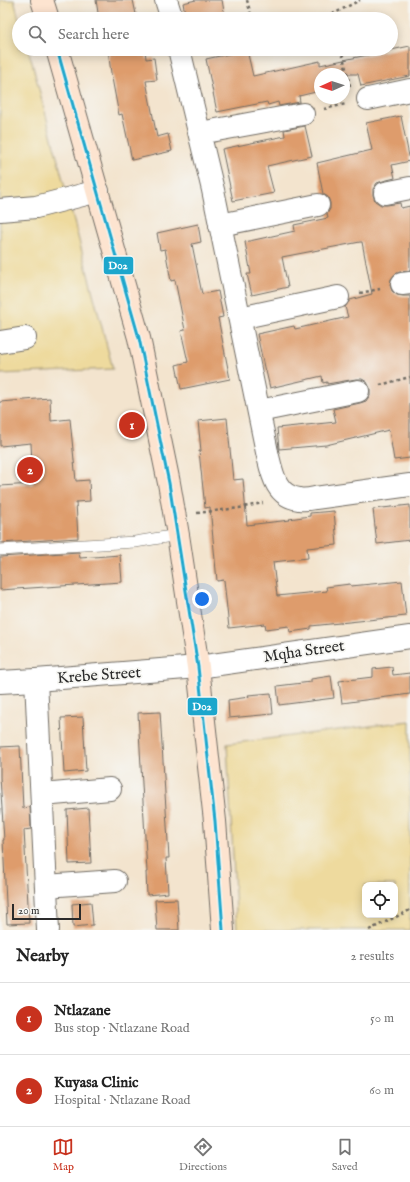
<!DOCTYPE html>
<meta charset="utf-8">
<style>
:root{--surface:#fff;--page:#f2f2f2;--text:#222;--muted:#767676;--line:#e0e0e0;--accent:#c8321e}
body{margin:0;font-family:"IM FELL English",serif;background:var(--page);color:var(--text)}
.controls{position:absolute;right:12px;bottom:12px;display:grid;overflow:hidden;border-radius:8px;box-shadow:0 2px 10px #0003}
.controls button{width:36px;height:36px;display:grid;place-items:center;padding:0;border:0;border-bottom:1px solid var(--line);background:var(--surface);color:var(--text);font:20px sans-serif}
.compass{position:absolute;left:314px;top:68px;width:36px;height:36px;border-radius:50%;background:var(--surface);box-shadow:0 2px 10px #0003;rotate:267deg}
.scale{position:absolute;left:12px;bottom:10px;width:69px;box-sizing:border-box;padding-left:4px;border:2px solid #2b2b2b;border-top:0;font-size:11px;line-height:14px;white-space:nowrap;color:#2b2b2b;-webkit-text-stroke:3px #f6f6f2;paint-order:stroke}
.you{position:absolute;left:202px;top:599px;width:14px;height:14px;margin:-10px;border:3px solid #fff;border-radius:50%;background:#1a73e8;box-shadow:0 0 0 6px #1a73e833}
.badge{display:grid;place-items:center;width:26px;height:26px;border-radius:50%;background:var(--accent);color:#fff;font-size:13px;font-weight:700}
.pin{position:absolute;translate:-50% -50%;border:2px solid #fff;box-shadow:0 1px 4px #0006}
.list{margin:0;padding:0;list-style:none}
h2{display:flex;justify-content:space-between;align-items:center;height:52px;margin:0;padding:0 16px;font-size:17px}
h2 small{font-size:13px;font-weight:400;color:var(--muted)}
.list li{display:grid;grid-template-columns:26px 1fr auto;gap:12px;align-items:center;box-sizing:border-box;height:72px;padding:0 16px;border-top:1px solid var(--line)}
.list b{display:block;font-size:15px;white-space:nowrap}
.list p{margin:0;font-size:13px;white-space:nowrap;color:var(--muted)}
.list em{font-size:13px;font-style:normal;color:var(--muted)}
.icon{flex:none;width:22px;height:22px;fill:none;stroke:currentColor;stroke-width:2;stroke-linecap:round;stroke-linejoin:round}
.map{position:relative;flex:none;width:410px;height:930px;overflow:hidden}
.search{position:absolute;background:var(--surface);box-shadow:0 2px 10px #0003;left:12px;right:12px;top:12px;height:44px;display:flex;align-items:center;gap:10px;box-sizing:border-box;padding:0 14px;border-radius:22px;color:var(--muted);font-size:15px}
.sheet{height:196px;background:var(--surface)}
nav{display:flex;justify-content:space-around;align-items:center;box-sizing:border-box;height:56px;border-top:1px solid var(--line);background:var(--surface);font-size:11px;color:var(--muted)}
nav a{display:grid;justify-items:center;gap:2px}
nav .on{color:var(--accent)}
.map>svg:first-child{display:block}
.sand{fill:#eeda9e;stroke:#8c8264;fill-rule:evenodd}
.building{fill:#de9c6c}
.lines{fill:none;stroke-linecap:round;stroke-linejoin:round}
.lane-casing{stroke:#716c64;stroke-width:12}
.street-casing{stroke:#716c64;stroke-width:24}
.secondary-casing{stroke:#716c64;stroke-width:24}
.path{stroke:#716c64;stroke-width:2.5;stroke-dasharray:3 3;stroke-linecap:butt}
.lane{stroke:#fff;stroke-width:11}
.street{stroke:#fff;stroke-width:22}
.secondary{stroke:#fde4d0;stroke-width:22}
.bus-1-casing{stroke:#f6f6f2;stroke-width:6}
.bus-1{stroke:#1ca6cc;stroke-width:3}
.labels{text-anchor:middle;dominant-baseline:central;stroke-width:3.5;stroke-linejoin:round;paint-order:stroke}
.street-label{font-size:16px;fill:#2b2b2b;stroke:#f6f6f2}
.line-badge{stroke:#f6f6f2;stroke-width:1.5}
.badge-label{font-size:11px;text-anchor:middle;font-weight:bold;fill:#fff}
</style>
<div class="map">
<svg width="410" height="930" viewBox="0 0 410 930">
<rect width="100%" height="100%" fill="#f6f6f2"/>
<filter id="ink" filterUnits="userSpaceOnUse"><feTurbulence type="fractalNoise" baseFrequency=".025" numOctaves="2"/><feDisplacementMap in="SourceGraphic" scale="8" xChannelSelector="R" yChannelSelector="G"/><feConvolveMatrix kernelMatrix="1 2 1 2 8 2 1 2 1" color-interpolation-filters="sRGB"/></filter>
<filter id="wash" filterUnits="userSpaceOnUse"><feTurbulence type="fractalNoise" baseFrequency=".012" numOctaves="4" result="noise"/><feDisplacementMap in="SourceGraphic" scale="16" xChannelSelector="R" yChannelSelector="G"/><feGaussianBlur stdDeviation="0.9" result="paint"/><feColorMatrix in="noise" values="0 0 0 0 0 0 0 0 0 0 0 0 0 0 0 0 0 1.4 0 .05"/><feComposite in="paint" operator="in"/></filter>
<g filter="url(#wash)">
<rect width="100%" height="100%" fill="#f3e4ce"/>
<g class="sand">
<polygon points="0,0 14,0 19,19 19,49 28,49 30,55 113,369 0,374"/>
<path d="M410,721V930H237L227,744ZM365,885H395V915H365Z"/>
</g>
<g id="blocks">
<g class="building">
<polygon points="96,0 133,0 137,19 99,19"/>
<polygon points="196,0 222,0 225,17 214,19 186,19 183,3"/>
<polygon points="410,46 410,76 361,86 358,74 320,74 320,91 299,96 300,102 279,106 278,102 268,105 267,102 217,112 206,59 247,50 253,76 320,61 320,65"/>
<polygon points="108,49 145,49 146,59 154,58 157,80 146,81 157,137 168,134 172,151 132,160 122,114 119,115 111,73"/>
<polygon points="401,116 410,161 392,165 395,178 383,181 377,183 373,189 373,195 375,201 381,205 387,205 400,203 401,208 410,206 410,271 400,272 395,274 391,279 390,285 392,291 397,295 403,296 410,296 410,458 394,460 389,430 326,445 279,449 277,428 336,422 333,409 360,403 366,401 370,395 370,388 367,382 362,379 356,379 327,384 327,382 323,383 322,376 270,388 266,371 265,372 257,334 294,326 295,329 348,317 345,307 350,300 372,294 362,242 360,242 282,257 288,287 252,295 247,274 251,274 245,242 295,231 294,225 328,218 327,214 330,209 330,203 328,197 323,194 317,163 372,150 366,123"/>
<polygon points="305,126 312,156 267,166 274,193 233,201 222,149 285,136 284,130"/>
<polygon points="198,224 201,242 192,244 202,294 218,291 223,317 218,318 230,379 181,389 176,365 188,362 181,331 185,330 175,280 171,281 165,249 160,250 157,233"/>
<polygon points="50,398 51,421 70,419 76,481 89,480 90,501 76,502 78,538 0,543 0,486 33,484 31,443 0,446 0,402"/>
<polygon points="227,418 233,480 243,479 247,525 290,520 289,519 310,516 310,513 334,511 337,545 307,548 308,558 273,562 277,596 327,591 326,587 350,584 351,586 402,581 406,616 311,626 311,629 290,632 289,626 266,629 265,624 229,628 224,580 217,581 210,507 205,508 199,451 201,451 198,421"/>
<polygon points="410,505 410,540 377,544 373,509"/>
<polygon points="79,552 80,558 120,555 122,582 0,590 0,557"/>
<polygon points="392,667 393,675 410,673 410,694 342,703 339,681 373,677 373,669"/>
<polygon points="331,676 334,698 279,705 277,686 311,682 311,679"/>
<polygon points="271,693 273,714 229,718 228,700 249,697 248,695"/>
<polygon points="160,712 169,858 166,858 168,893 147,895 146,872 147,872 138,713"/>
<polygon points="83,717 86,771 64,773 61,718"/>
<polygon points="20,746 23,808 30,807 31,829 24,830 29,923 7,924 3,840 4,840 0,777 0,747"/>
<polygon points="88,808 91,863 69,864 67,810"/>
<polygon points="177,899 179,930 157,930 155,900"/>
<polygon points="91,902 93,925 73,927 72,904"/>
</g>
</g>
</g>
<g filter="url(#ink)">
<use href="#blocks" fill-opacity="0" stroke="#716c64" stroke-width="1"/>
<g class="lines">
<g class="lane-casing">
<polyline id="lane" points="0,550 135,542 178,535"/>
</g>
<g class="street-casing">
<g id="street">
<polyline points="166,0 172,19"/>
<path d="M179,49L213,190L267,452C272,472 275,496 299,499C304,500 310,499 315,498L410,485"/>
<polyline points="368,99 410,90"/>
<polyline points="200,133 303,114"/>
<polyline points="385,193 410,188"/>
<polyline points="0,210 36,207 98,191"/>
<polyline points="220,225 318,205"/>
<polyline points="402,284 410,283"/>
<polyline points="240,318 338,297"/>
<polyline points="0,342 25,338"/>
<polyline points="259,411 358,391"/>
<polyline points="36,680 48,930"/>
<polyline points="0,682 36,680 198,667 410,637"/>
<polyline points="42,795 110,789"/>
<polyline points="46,886 115,881"/>
</g>
</g>
<g class="secondary-casing">
<g id="secondary">
<polyline points="42,0 48,19"/>
<polyline points="57,49 139,338 169,483 178,535 198,667 215,821 223,930"/>
</g>
</g>
<g class="path">
<polyline points="247,0 252,19"/>
<polyline points="321,19 337,12 360,0"/>
<polyline points="339,49 343,56 350,86"/>
<polyline points="324,109 346,104"/>
<polyline points="360,293 380,289"/>
<polyline points="380,385 410,377"/>
<polyline points="197,513 239,508 263,503"/>
<polyline points="369,930 410,910"/>
</g>
<use href="#lane" class="lane"/>
<use href="#street" class="street"/>
<use href="#secondary" class="secondary"/>
<g class="bus-1-casing">
<polyline id="bus-1" points="57,49 139,338 169,483 198,667 215,821 223,930"/>
</g>
<use href="#bus-1" class="bus-1"/>
</g>
</g>
<g class="labels">
<g class="street-label">
<text transform="translate(304 652) rotate(-8)">Mqha Street</text>
<text transform="translate(99 676) rotate(-4)">Krebe Street</text>
</g>
</g>
<g class="line-badge">
<rect x="103" y="256" width="31" height="19" rx="4" fill="#1ca6cc"/>
<rect x="187" y="697" width="31" height="19" rx="4" fill="#1ca6cc"/>
</g>
<g class="badge-label">
<text x="118" y="269">D02</text>
<text x="202" y="710">D02</text>
</g>
</svg>
<div class="controls">
<button><svg class="icon" aria-label="locate" viewBox="0 0 24 24"><circle cx="12" cy="12" r="6"/><path d="M12 2v4M12 18v4M2 12h4M18 12h4"/></svg></button>
</div>
<svg class="compass" viewBox="-18 -18 36 36"><path d="M0-13l5 13h-10z" fill="#e53935"/><path d="M0 13l5-13h-10z" fill="#767676"/></svg>
<div class="scale">20 m</div>
<div class="you"></div>
<div class="pin badge" style="left:132px;top:425px">1</div>
<div class="pin badge" style="left:30px;top:470px">2</div>
<div class="search"><svg class="icon" aria-label="search" viewBox="0 0 24 24"><circle cx="10" cy="10" r="6"/><path d="M15 15l6 6"/></svg>Search here</div>
</div>
<section class="sheet">
<h2>Nearby<small>2 results</small></h2>
<ul class="list">
<li><span class="badge">1</span><div><b>Ntlazane</b><p>Bus stop · Ntlazane Road</p></div><em>50 m</em></li>
<li><span class="badge">2</span><div><b>Kuyasa Clinic</b><p>Hospital · Ntlazane Road</p></div><em>60 m</em></li>
</ul>
</section>
<nav>
<a class="on"><svg class="icon" aria-label="map" viewBox="0 0 24 24"><path d="M3 6l6-2 6 2 6-2v14l-6 2-6-2-6 2zM9 4v14M15 6v14"/></svg>Map</a>
<a><svg class="icon" aria-label="directions" viewBox="0 0 24 24"><path d="M12 3l9 9-9 9-9-9zM9 14v-3h6M13 9l2 2-2 2"/></svg>Directions</a>
<a><svg class="icon" aria-label="saved" viewBox="0 0 24 24"><path d="M7 4h10v16l-5-4-5 4z"/></svg>Saved</a>
</nav>
